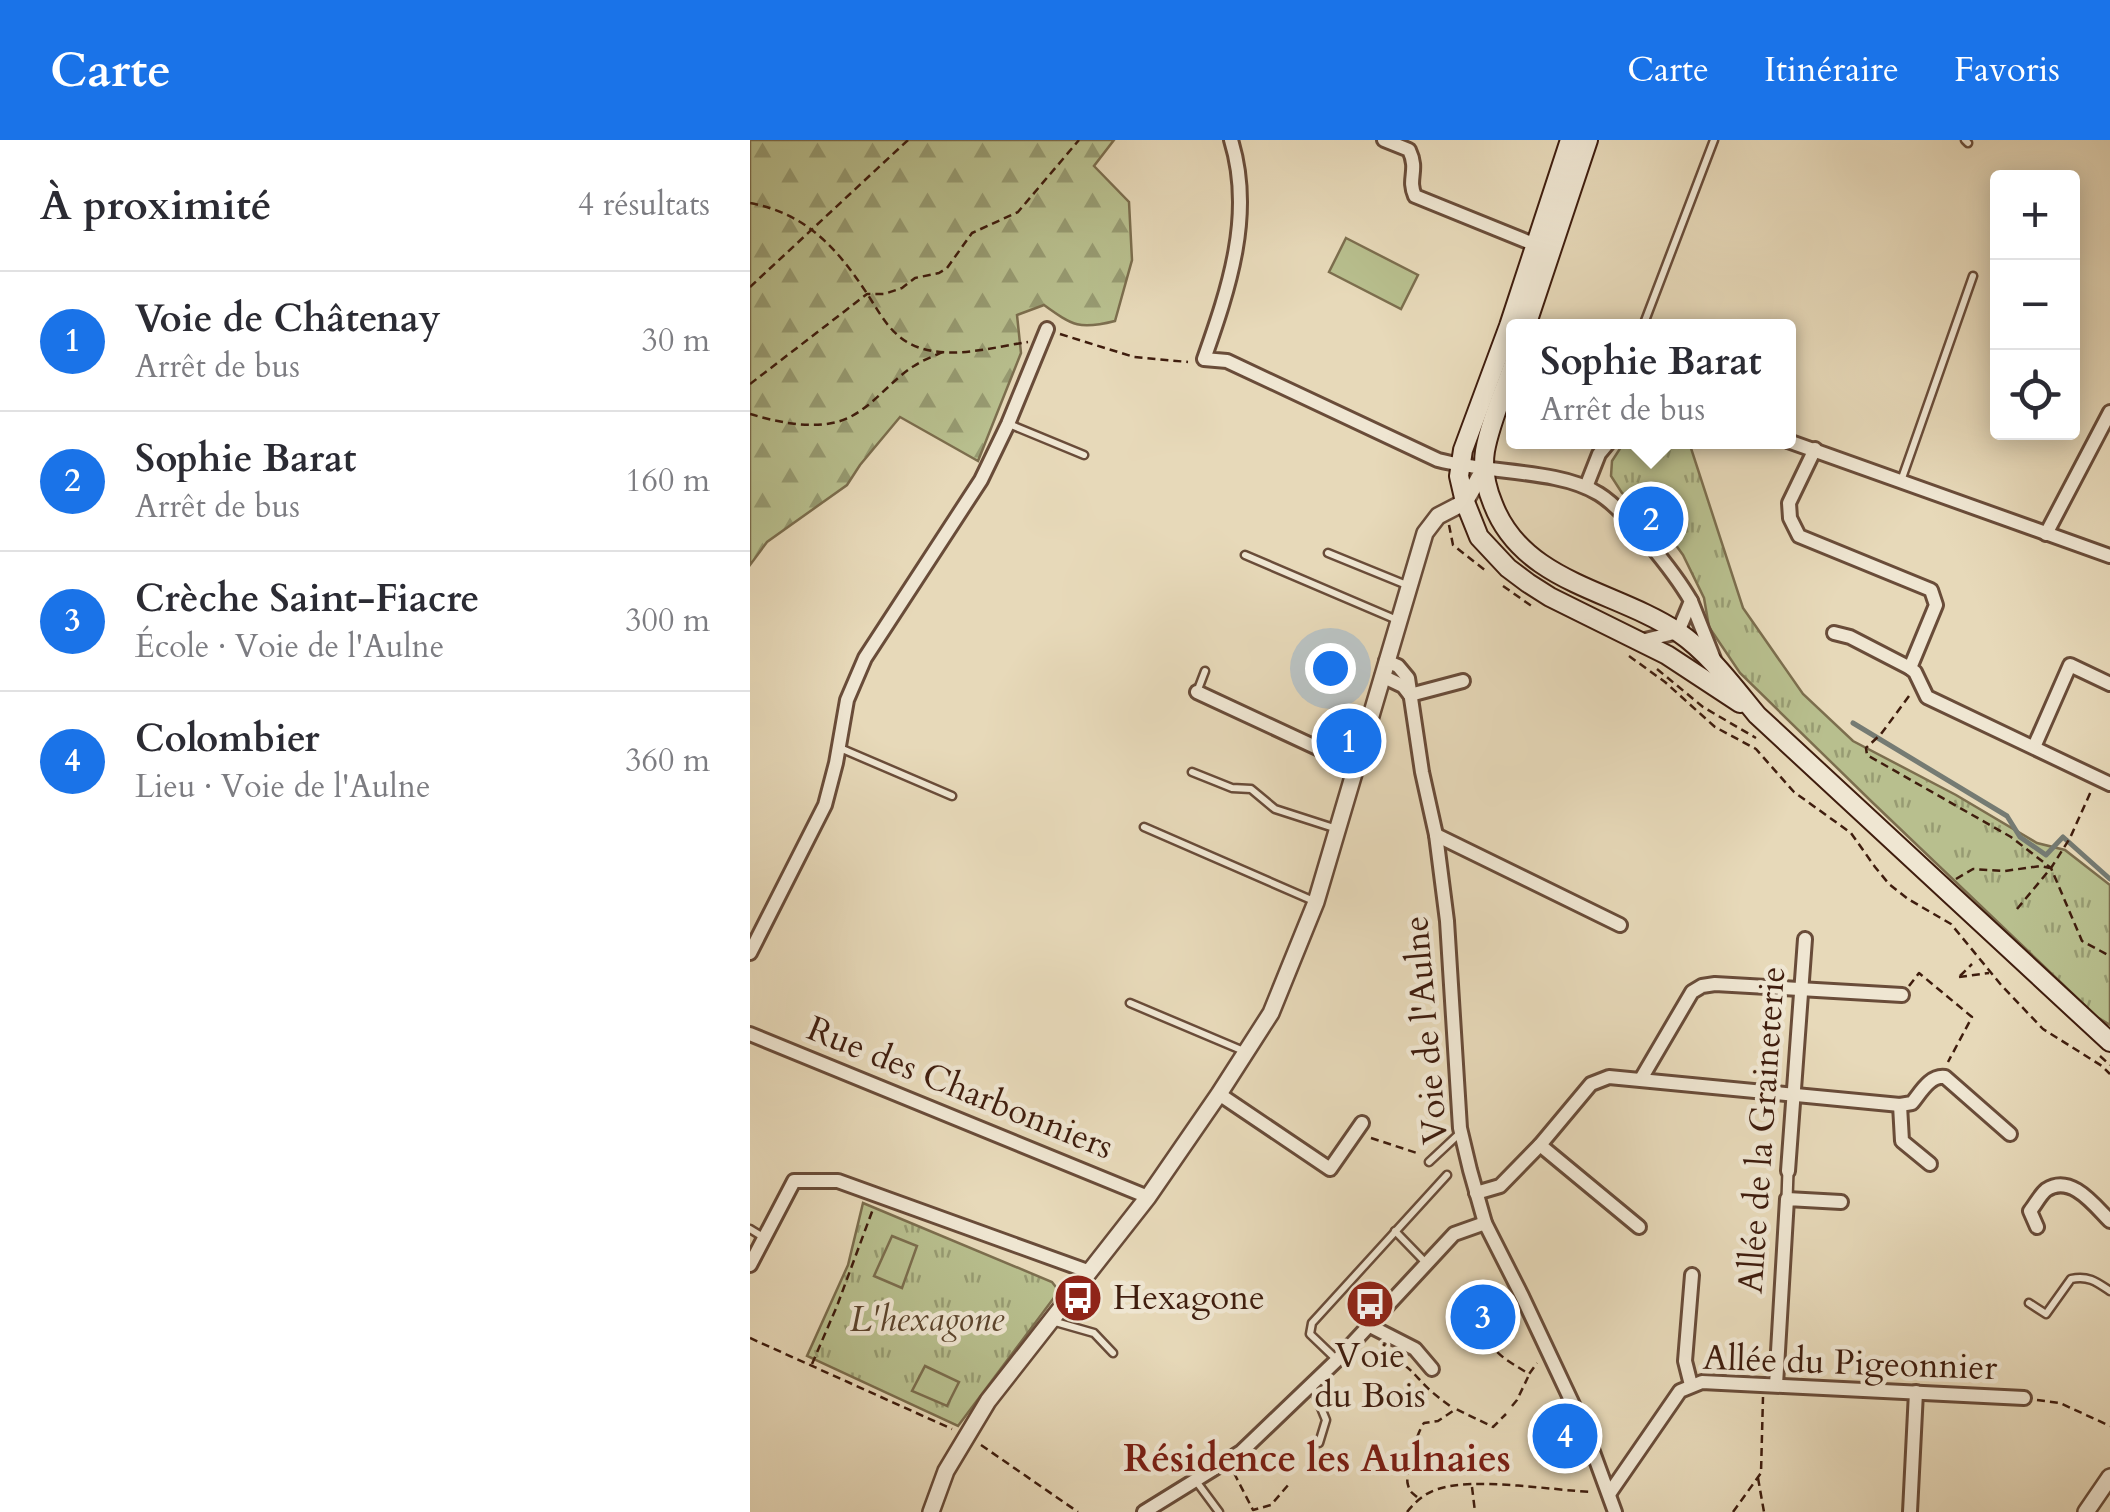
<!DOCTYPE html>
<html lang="fr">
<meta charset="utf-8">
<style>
:root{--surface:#fff;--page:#f2f2f3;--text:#2b2b33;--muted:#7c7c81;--line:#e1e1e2;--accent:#1a73e8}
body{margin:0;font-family:Cardo,serif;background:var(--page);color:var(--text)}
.controls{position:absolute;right:30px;top:30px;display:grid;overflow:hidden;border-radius:10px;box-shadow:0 5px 25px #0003}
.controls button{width:90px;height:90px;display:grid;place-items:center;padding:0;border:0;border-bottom:2px solid var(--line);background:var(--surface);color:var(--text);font:50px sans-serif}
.you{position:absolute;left:580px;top:528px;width:35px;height:35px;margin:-25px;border:8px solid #fff;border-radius:50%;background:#1a73e8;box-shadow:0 0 0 15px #1a73e833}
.badge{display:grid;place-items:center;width:65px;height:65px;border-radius:50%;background:var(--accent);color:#fff;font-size:32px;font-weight:700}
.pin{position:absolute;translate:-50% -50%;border:5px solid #fff;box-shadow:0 2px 10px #0006}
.popup{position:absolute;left:756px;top:179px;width:290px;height:130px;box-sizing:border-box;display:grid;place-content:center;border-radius:10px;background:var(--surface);filter:drop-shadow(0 2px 8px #0005);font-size:32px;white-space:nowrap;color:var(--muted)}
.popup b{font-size:38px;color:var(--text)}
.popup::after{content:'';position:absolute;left:50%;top:100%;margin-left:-20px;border:20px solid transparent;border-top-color:var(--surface)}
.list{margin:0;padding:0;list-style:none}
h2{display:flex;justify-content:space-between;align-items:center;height:130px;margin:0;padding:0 40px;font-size:42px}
h2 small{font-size:32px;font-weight:400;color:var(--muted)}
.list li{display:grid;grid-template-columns:65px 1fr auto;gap:30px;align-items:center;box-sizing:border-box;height:140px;padding:0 40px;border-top:2px solid var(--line)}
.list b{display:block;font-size:38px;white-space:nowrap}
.list p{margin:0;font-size:32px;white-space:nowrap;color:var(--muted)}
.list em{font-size:32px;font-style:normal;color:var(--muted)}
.icon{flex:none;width:55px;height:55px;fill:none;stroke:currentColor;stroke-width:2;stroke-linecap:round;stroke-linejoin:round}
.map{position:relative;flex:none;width:1360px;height:1372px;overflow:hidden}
header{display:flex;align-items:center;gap:60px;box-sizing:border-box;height:140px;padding:0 50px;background:var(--accent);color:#fff}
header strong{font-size:48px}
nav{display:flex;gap:55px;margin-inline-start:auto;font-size:35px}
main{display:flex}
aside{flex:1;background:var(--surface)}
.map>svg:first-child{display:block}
.forest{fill:url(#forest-firs);stroke:#7c6e4e;stroke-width:2.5}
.park{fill:url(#park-tufts);stroke:#7c6e4e;stroke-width:2.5}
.pitch{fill:#b8bf8e;stroke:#7c6e4e;stroke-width:2.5}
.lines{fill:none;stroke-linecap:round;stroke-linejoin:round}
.stream{stroke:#757b73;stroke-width:5}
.service-casing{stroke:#694c39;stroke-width:11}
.pedestrian-casing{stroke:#694c39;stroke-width:14}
.minor-casing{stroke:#694c39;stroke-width:18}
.tertiary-casing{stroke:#694c39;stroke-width:20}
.secondary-casing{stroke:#3f1d0e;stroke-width:22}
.path{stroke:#3f1d0e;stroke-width:2.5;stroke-dasharray:8 5;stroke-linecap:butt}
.service{stroke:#efe6d2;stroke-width:6}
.pedestrian{stroke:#efe6d2;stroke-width:9}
.minor{stroke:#efe6d2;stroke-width:12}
.tertiary{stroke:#efe6d2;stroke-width:15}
.secondary{stroke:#efe6d2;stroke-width:18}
.labels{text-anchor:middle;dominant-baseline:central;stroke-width:9;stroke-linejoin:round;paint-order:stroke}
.street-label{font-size:35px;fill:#3f1d0e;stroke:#efe6d2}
.poi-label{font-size:35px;fill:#3f1d0e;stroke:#efe6d2;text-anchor:start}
.park-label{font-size:35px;font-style:italic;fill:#5d462e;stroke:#efe6d2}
.neighbourhood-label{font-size:38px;font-weight:bold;fill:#7a1f14;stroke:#efe6d2}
</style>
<header>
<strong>Carte</strong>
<nav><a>Carte</a><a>Itinéraire</a><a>Favoris</a></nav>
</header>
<main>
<aside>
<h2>À proximité<small>4 résultats</small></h2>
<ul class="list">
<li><span class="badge">1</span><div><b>Voie de Châtenay</b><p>Arrêt de bus</p></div><em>30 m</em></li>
<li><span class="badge">2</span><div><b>Sophie Barat</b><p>Arrêt de bus</p></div><em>160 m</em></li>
<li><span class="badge">3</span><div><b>Crèche Saint-Fiacre</b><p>École · Voie de l'Aulne</p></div><em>300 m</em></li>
<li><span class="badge">4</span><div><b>Colombier</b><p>Lieu · Voie de l'Aulne</p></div><em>360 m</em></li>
</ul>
</aside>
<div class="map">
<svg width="1360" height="1372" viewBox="0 0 1360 1372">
<defs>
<pattern id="forest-firs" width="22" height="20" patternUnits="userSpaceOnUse" patternTransform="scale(2.5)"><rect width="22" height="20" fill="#b8bf8e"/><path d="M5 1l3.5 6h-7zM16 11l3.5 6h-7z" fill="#979b72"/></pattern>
<pattern id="park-tufts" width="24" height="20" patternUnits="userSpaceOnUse" patternTransform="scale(2.5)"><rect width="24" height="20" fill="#b8bf8e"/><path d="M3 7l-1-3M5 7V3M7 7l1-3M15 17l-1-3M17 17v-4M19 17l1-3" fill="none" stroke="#979b72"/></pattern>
</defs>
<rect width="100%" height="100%" fill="#e7d9b9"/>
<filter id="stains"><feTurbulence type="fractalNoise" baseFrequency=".002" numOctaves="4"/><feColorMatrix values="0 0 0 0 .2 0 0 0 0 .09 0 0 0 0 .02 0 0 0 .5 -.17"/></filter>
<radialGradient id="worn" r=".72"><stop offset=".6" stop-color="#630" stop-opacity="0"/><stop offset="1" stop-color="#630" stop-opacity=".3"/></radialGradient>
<path class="forest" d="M0,0H364L344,26L379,62L382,120L365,181C330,190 323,186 294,165L267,175L271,213L228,321L150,277L110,325L97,345L17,402L0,425Z"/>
<g class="park">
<polygon points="884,302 939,302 993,468 1053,554 1103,601 1206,655 1287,703 1315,710 1360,745 1360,885 1347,877 1122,662 990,533 959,487 954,458 933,415 915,390 886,361 872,353 861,336 862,321 871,307"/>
<polygon points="113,1063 302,1142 309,1151 208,1286 57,1216 98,1125"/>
</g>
<g class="pitch">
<polygon points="596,98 668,135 651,169 579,132"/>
<polygon points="142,1096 167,1106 152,1148 124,1136"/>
<polygon points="175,1226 209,1242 197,1266 162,1251"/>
</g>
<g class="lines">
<polyline class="stream" points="1103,583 1257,676 1270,697 1296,715 1313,697 1360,739"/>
<g class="service-casing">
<g id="service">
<polyline points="1215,0 1218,3"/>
<polyline points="893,186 964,0"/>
<polyline points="259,284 334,315"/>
<polyline points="1151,341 1223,136"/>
<polyline points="578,413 659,446"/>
<polyline points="495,415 647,480"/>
<polyline points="447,552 455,531"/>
<polyline points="90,608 202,656"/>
<polyline points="442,632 482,648 501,649 525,669 587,689"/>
<polyline points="394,687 566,762"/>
<polyline points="380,863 496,912"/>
<polyline points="679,1022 710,993"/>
<polyline points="0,1089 13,1097"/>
<polyline points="645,1091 676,1123"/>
<path d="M1279,1163L1296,1174L1321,1139C1338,1135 1347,1142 1360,1151"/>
<polyline points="302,1181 344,1193 363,1213"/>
<polyline points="586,1219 560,1194 562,1183 697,1035"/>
<polyline points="562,1246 576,1280 569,1303"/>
<polyline points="446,1341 469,1372"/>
</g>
</g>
<g class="pedestrian-casing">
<polyline id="pedestrian" points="1037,1059 1038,1031"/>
</g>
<g class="minor-casing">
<g id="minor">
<path d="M481,0C504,74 479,148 454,219L477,221L688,320C727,330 766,330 805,338C820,341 836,346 849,354C875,370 925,433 941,461L928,492L891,501"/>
<path d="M634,0L659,10C669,31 657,38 665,56L786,105"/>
<polyline points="1038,301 1360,416"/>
<polyline points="1065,309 1039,363 1040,378 1049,396 1181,450 1186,465 1160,528 1165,532 1177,557 1360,644"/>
<polyline points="836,347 849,314 859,302"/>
<polyline points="1296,394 1360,272"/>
<polyline points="941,461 964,519"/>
<polyline points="1084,493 1100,497 1160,528"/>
<polyline points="636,521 648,526 658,538 672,632 686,695 697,781 710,988 720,1030 735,1083 772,1156 835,1290 865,1372"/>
<polyline points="632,536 653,546 660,555"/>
<polyline points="447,552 606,626"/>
<polyline points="660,555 713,541"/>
<polyline points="1284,607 1320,525 1360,544"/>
<polyline points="686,695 870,785"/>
<polyline points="0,813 75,665 86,623 97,560 115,518 231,340 258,284 297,189"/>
<polyline points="0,894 398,1057"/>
<polyline points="891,939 942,852 952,846 965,844 1152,855"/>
<polyline points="469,954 580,1029 612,983"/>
<polyline points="1150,965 1152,1001 1180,1024"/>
<polyline points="790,1005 889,1087"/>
<polyline points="1038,1031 1055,799"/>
<path d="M726,1053L750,1046L790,1005L841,944L859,937L1150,965L1162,963C1171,952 1180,935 1195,937L1260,994"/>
<path d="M1287,1087L1280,1071C1285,1065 1290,1055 1296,1050C1321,1033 1345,1066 1360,1081"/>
<polyline points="0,1125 44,1041 88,1041 340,1132"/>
<polyline points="620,1186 665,1209 682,1229"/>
<polyline points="941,1245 935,1221 942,1135"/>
<polyline points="1026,1245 1037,1059 1091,1062"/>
<polyline points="859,1354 930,1251 952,1242 1274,1258"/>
<polyline points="394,1372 491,1312 587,1220 704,1094 735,1083"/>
<polyline points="1160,1372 1166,1252"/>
</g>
</g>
<g class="tertiary-casing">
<g id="tertiary">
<polyline points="181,1372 196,1331 238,1261 398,1057 469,954 521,873 566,762 675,393 688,376 715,362 734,329"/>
<polyline points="1336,1372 1360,1337"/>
</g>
</g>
<g class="secondary-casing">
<g id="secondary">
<polyline points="820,0 759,186 713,310 709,336 715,362 729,397 758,428 778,443 800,457 917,515 990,563"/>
<polyline points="776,186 838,0"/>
<path d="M764,223C754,252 740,282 735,311C732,330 736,347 743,364C773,443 865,450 928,492C959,513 983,546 1007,575L1360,902"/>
</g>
</g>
<g class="path">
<path d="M0,63C57,74 87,108 118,155C132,177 143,199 170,208C204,219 244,207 278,202"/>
<polyline points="0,147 158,0"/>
<polyline points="310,194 384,217 438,222"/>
<polyline points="0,244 117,154 134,154 152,148 165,138 189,133 197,128 222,93 268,72 329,0"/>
<path d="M0,274C27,282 59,289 87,282C118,274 138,242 164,226C173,220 184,216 193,212"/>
<polyline points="699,385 703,405 736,431"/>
<polyline points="753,446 783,467"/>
<polyline points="879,516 915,542 965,587 1006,609 1044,652 1101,693 1125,727 1139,744 1158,759 1201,784 1252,846 1293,889 1352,926 1360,934"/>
<polyline points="907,529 953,567 1006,598"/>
<polyline points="1159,556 1131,594 1116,608 1117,615 1261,697 1301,728 1332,801 1360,816"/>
<polyline points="1206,739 1223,729 1255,731 1290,726 1300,728"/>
<polyline points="1267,769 1301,728 1320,698 1342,649"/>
<polyline points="1210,836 1222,824"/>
<polyline points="1209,837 1239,833"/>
<polyline points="1159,846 1169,833 1222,877 1198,922"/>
<polyline points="1350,916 1360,925"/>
<polyline points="621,998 670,1014"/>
<path d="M762,1168L750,1181L741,1183L732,1192C746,1216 757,1220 779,1234L787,1223"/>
<polyline points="0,1198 202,1289"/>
<polyline points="62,1224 87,1166 123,1069"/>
<path d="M618,1226C654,1210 659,1232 682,1252C689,1258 696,1263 703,1268"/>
<polyline points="1287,1260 1310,1263 1360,1286"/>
<polyline points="762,1266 767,1260 778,1237"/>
<polyline points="231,1305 328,1372"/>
<polyline points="484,1333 503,1370 521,1365 539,1344"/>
<polyline points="1008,1338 1014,1372"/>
<polyline points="722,1347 725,1372"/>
<path d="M667,1357C661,1352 660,1352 658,1345C654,1334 667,1292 674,1283L688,1281L706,1269L743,1287L756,1274"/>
<path d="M657,1372C666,1361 675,1353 688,1349C723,1337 802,1350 841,1352"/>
<polyline points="983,1372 1011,1333 1013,1257"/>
</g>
<use href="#service" class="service"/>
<use href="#pedestrian" class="pedestrian"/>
<use href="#minor" class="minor"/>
<use href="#tertiary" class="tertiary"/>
<use href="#secondary" class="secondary"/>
</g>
<defs>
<g id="bus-disc" transform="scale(2.5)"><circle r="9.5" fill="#8f2418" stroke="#efe6d2"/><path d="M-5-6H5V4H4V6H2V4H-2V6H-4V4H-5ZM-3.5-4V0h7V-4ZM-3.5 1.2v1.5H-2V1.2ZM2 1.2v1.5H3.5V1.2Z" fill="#fff"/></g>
</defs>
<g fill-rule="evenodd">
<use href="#bus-disc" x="328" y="1158"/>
<use href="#bus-disc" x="620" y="1164"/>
</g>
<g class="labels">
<g class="street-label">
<text transform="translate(676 890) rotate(-95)">Voie de l'Aulne</text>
<text transform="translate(210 948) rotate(22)">Rue des Charbonniers</text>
<text transform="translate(1012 990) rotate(-86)">Allée de la Graineterie</text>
<text transform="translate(1100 1223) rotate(2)">Allée du Pigeonnier</text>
</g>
<g class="poi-label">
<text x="363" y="1158">Hexagone</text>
<text x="620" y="1216" text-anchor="middle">Voie<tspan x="620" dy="40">du Bois</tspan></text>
</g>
<g class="park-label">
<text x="177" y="1180">L'hexagone</text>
</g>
<g class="neighbourhood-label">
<text x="567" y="1319">Résidence les Aulnaies</text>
</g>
</g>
<rect width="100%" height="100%" filter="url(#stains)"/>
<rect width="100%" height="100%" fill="url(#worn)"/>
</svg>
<div class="controls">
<button>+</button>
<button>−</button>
<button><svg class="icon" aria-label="locate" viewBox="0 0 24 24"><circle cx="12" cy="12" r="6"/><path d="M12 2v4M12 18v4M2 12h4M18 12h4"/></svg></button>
</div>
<div class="you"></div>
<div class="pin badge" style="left:599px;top:601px">1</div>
<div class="pin badge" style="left:901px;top:379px">2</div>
<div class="popup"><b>Sophie Barat</b>Arrêt de bus</div>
<div class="pin badge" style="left:733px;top:1177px">3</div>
<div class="pin badge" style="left:815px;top:1296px">4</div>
</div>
</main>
